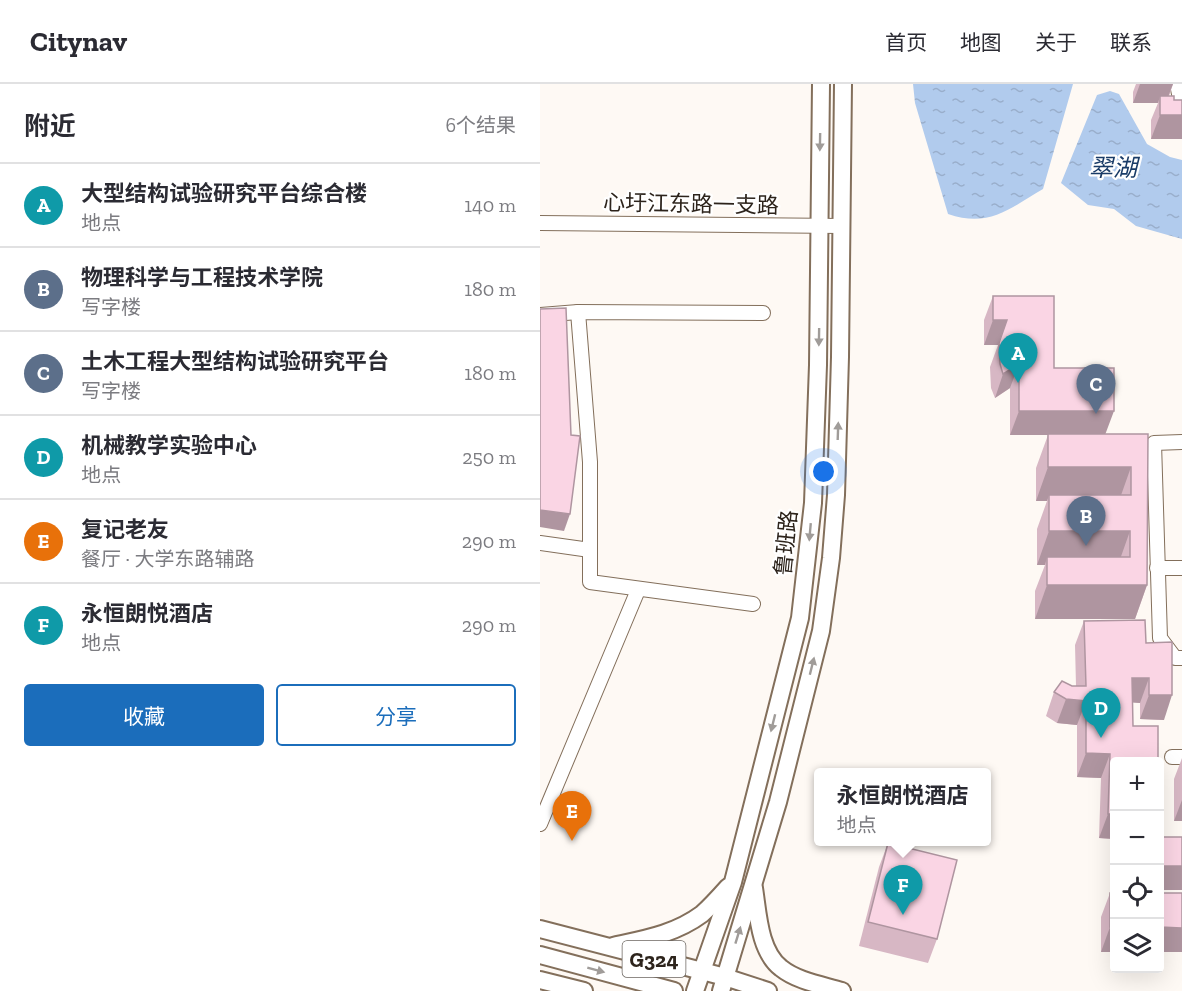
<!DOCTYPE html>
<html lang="zh">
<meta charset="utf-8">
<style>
:root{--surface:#fff;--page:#f2f2f3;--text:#2b2b33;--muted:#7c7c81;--line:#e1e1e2;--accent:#1b6dbb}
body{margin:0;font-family:"Zilla Slab","Noto Sans SC",serif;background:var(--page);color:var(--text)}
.controls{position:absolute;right:18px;bottom:18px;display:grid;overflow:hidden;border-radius:6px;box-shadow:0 6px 24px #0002}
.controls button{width:54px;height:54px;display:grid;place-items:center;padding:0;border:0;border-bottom:2px solid var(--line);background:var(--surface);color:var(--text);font:30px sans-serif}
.you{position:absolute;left:284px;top:388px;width:21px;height:21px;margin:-15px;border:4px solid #fff;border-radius:50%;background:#1a73e8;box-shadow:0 0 0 9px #1a73e833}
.badge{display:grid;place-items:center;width:39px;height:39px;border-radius:50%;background:var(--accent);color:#fff;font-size:20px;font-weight:700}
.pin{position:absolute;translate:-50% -50px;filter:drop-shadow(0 2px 3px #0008)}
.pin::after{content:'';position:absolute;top:32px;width:21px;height:18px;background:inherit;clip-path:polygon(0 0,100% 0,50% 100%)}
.popup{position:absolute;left:274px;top:684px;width:177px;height:78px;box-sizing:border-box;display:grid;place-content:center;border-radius:6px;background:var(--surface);filter:drop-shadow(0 2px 4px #0005);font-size:20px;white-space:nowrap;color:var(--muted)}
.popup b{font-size:22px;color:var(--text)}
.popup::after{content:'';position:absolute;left:50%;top:100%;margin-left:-12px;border:12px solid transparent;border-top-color:var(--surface)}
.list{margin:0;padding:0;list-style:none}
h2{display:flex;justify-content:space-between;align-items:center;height:78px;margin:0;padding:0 24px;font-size:26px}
h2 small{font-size:20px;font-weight:400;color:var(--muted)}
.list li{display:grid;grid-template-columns:39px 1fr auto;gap:18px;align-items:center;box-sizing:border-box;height:84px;padding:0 24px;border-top:2px solid var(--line)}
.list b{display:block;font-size:22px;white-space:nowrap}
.list p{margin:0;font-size:20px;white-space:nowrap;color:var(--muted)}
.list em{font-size:20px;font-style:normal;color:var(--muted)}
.actions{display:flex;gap:12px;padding:18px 24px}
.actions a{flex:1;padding:14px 0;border:2px solid var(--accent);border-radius:6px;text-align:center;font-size:21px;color:var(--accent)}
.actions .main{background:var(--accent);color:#fff}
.icon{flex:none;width:33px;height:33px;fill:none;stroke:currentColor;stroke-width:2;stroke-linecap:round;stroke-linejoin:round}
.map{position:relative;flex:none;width:642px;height:907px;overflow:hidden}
header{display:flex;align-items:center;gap:36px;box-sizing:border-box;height:84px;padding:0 30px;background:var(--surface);border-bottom:2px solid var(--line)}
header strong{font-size:28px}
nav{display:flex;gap:33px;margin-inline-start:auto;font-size:21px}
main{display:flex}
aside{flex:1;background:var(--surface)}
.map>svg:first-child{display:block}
.water{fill:url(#water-ripples)}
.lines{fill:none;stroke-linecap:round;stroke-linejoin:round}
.minor-casing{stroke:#836f5b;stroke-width:16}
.major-casing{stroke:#836f5b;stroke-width:20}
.minor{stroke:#fff;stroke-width:14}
.major{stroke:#fff;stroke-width:16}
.wall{fill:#d7b7c4}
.shaded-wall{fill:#af95a0}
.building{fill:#fad5e4;stroke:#af95a0;stroke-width:1.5}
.oneway{fill:#a09c99}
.labels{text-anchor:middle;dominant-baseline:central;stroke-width:4.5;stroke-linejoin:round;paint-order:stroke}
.shield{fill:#fff;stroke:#6c6660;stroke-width:1.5}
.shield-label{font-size:21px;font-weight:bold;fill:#2d241c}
.street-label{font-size:22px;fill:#2d241c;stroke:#fff}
.water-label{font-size:24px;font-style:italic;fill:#193b67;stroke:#fff}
</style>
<header>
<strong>Citynav</strong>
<nav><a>首页</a><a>地图</a><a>关于</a><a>联系</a></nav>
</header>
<main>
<aside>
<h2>附近<small>6个结果</small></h2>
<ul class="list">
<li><span class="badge" style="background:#0f9aa8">A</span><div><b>大型结构试验研究平台综合楼</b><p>地点</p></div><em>140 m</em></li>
<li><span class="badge" style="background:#5c6f8a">B</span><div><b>物理科学与工程技术学院</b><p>写字楼</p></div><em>180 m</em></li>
<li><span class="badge" style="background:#5c6f8a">C</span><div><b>土木工程大型结构试验研究平台</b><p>写字楼</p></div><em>180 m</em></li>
<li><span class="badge" style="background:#0f9aa8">D</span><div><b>机械教学实验中心</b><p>地点</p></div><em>250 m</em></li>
<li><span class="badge" style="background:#e8710a">E</span><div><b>复记老友</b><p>餐厅 · 大学东路辅路</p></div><em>290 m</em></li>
<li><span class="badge" style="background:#0f9aa8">F</span><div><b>永恒朗悦酒店</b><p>地点</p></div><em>290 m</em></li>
</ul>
<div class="actions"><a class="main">收藏</a><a>分享</a></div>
</aside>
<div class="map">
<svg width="642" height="907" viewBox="0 0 642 907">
<defs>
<pattern id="water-ripples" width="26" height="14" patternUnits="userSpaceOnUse" patternTransform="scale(1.5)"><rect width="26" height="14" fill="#b1cbed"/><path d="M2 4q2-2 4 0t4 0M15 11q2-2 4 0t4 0" fill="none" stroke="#99aecb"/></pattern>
</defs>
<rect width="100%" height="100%" fill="#fef9f4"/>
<g class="water">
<path d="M373,0H533L503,105C469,125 449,144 408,130L375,19Z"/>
<polygon points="570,7 579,10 607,60 630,73 642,76 642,155 596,142 574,125 548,121 521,99 557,11"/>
</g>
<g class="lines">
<g class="minor-casing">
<g id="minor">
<polyline points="637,0 642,25"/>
<polyline points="0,139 302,142"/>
<polyline points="38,228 50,378 50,498 213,520"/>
<polyline points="0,231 38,228 223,229"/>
<polyline points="642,358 614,359 620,554 635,574 642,574"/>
<polyline points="0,459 50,466"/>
<polyline points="617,484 642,484"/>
<polyline points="632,673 642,673"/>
<polyline points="0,740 98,506"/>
</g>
</g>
<g class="major-casing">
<g id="major">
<path d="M214,804C218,829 219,867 241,884C257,897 282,901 302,907"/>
<polyline points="0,845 185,893 228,907"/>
<path d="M73,862C105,855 135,850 162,830C171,822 180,812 188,803"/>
<polyline points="0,871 134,907"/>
<polyline points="0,896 44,907"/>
<polyline points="155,907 193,798 260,534 273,419 278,281 281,0"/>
<polyline points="181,907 238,718 281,547 291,474 296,411 300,273 303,0"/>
</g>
</g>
<use href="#minor" class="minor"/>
<use href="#major" class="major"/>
</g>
<g class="wall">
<polygon points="596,0 633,0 629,12 634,16 642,55 611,55 611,36 618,19 593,19 593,8"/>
<polygon points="453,212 514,284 565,350 608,350 607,501 595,535 495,535 495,507 505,481 497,481 497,445 507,417 496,417 496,384 508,351 470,351 470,304 455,314 451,304 450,283 458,261 444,261 444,236"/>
<polygon points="544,537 606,559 624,636 600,635 600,619 593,618 574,755 559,754 561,694 537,693 537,641 517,639 506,632 514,608 532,602 536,602 535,561"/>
<polygon points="642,674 642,737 634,737 634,695"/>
<polygon points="348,759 397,855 388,879 319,862 339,783"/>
<polygon points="574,768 574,803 571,803 571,777"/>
<polygon points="570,809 574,809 574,868 561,868 561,833"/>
</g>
<g class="shaded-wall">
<polygon points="600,0 633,0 626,18 620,12 618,19 593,19"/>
<polygon points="620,31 642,31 642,55 611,55"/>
<polygon points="453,236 467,236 458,261 444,261"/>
<polygon points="479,280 470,304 455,314 463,290"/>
<polygon points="479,327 574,327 565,351 470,351"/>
<polygon points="508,383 591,383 579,417 509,411 507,417 496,417"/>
<polygon points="0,426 30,430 24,447 0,443"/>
<polygon points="509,447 590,447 578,481 507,473 505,481 497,481"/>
<polygon points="507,501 607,501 595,535 495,535"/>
<polygon points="592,594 609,594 600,619 583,618"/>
<polygon points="609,611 632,611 624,636 600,635"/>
<polygon points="526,615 546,617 537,641 517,639"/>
<polygon points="546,669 570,670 561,694 537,693"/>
<polygon points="642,716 642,737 634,737"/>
<polygon points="568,730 574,730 574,755 559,754"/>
<rect x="620" y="782" width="22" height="24"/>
<polygon points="574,793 574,803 571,803"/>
<polygon points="570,843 574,843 574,868 561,868"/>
<polygon points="620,843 642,844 642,868 620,868"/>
</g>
<g class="building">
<polygon points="620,12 634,12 634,16 642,16 642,31 620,31"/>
<polygon points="453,212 514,212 514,284 574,284 574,327 479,327 479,280 463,290 460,280 459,259 467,236 453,236"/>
<polygon points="26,224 31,351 40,352 30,430 0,426 0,225"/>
<polygon points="508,350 608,350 607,501 507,501 507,473 590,473 590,447 509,447 509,411 591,411 591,383 508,383"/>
<polygon points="605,536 606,559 632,558 632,611 609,611 609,594 592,594 593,642 618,642 618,678 574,678 574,730 568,730 570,670 546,669 546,617 526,615 514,608 522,597 532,602 546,602 544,537"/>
<rect x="620" y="753" width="22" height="29"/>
<polygon points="348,759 417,776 397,855 328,838"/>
<rect x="570" y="809" width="4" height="34"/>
<polygon points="620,809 642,809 642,844 620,843"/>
</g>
<defs><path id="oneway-solid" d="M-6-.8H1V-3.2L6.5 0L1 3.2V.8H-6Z" transform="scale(1.5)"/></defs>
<g class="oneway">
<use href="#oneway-solid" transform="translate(280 58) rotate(91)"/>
<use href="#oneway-solid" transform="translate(279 253) rotate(91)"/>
<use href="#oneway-solid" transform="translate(298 347) rotate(-88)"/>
<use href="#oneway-solid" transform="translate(270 448) rotate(95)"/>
<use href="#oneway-solid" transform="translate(272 582) rotate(-76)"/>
<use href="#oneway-solid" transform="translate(233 639) rotate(104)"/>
<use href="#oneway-solid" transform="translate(198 851) rotate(-73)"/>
<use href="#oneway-solid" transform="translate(56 886) rotate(15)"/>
</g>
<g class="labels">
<rect class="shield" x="82.5" y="857" width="63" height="36" rx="4.5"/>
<g class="shield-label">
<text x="114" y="875">G324</text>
</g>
<g class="street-label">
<text transform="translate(151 120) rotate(1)">心圩江东路一支路</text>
<text transform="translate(246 459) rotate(-84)">鲁班路</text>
</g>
<g class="water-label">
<text x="573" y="83">翠湖</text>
</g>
</g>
</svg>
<div class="controls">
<button>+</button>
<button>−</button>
<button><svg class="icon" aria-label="locate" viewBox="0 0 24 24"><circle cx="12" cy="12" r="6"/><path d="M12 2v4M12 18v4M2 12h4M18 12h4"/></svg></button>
<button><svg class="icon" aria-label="layers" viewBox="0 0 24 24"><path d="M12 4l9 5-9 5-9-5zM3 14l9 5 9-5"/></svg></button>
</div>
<div class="you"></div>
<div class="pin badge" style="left:478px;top:299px;background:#0f9aa8">A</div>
<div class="pin badge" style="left:546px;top:462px;background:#5c6f8a">B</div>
<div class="pin badge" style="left:556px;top:330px;background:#5c6f8a">C</div>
<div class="pin badge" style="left:561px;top:654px;background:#0f9aa8">D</div>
<div class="pin badge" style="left:32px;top:757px;background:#e8710a">E</div>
<div class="pin badge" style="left:363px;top:831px;background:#0f9aa8">F</div>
<div class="popup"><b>永恒朗悦酒店</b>地点</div>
</div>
</main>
